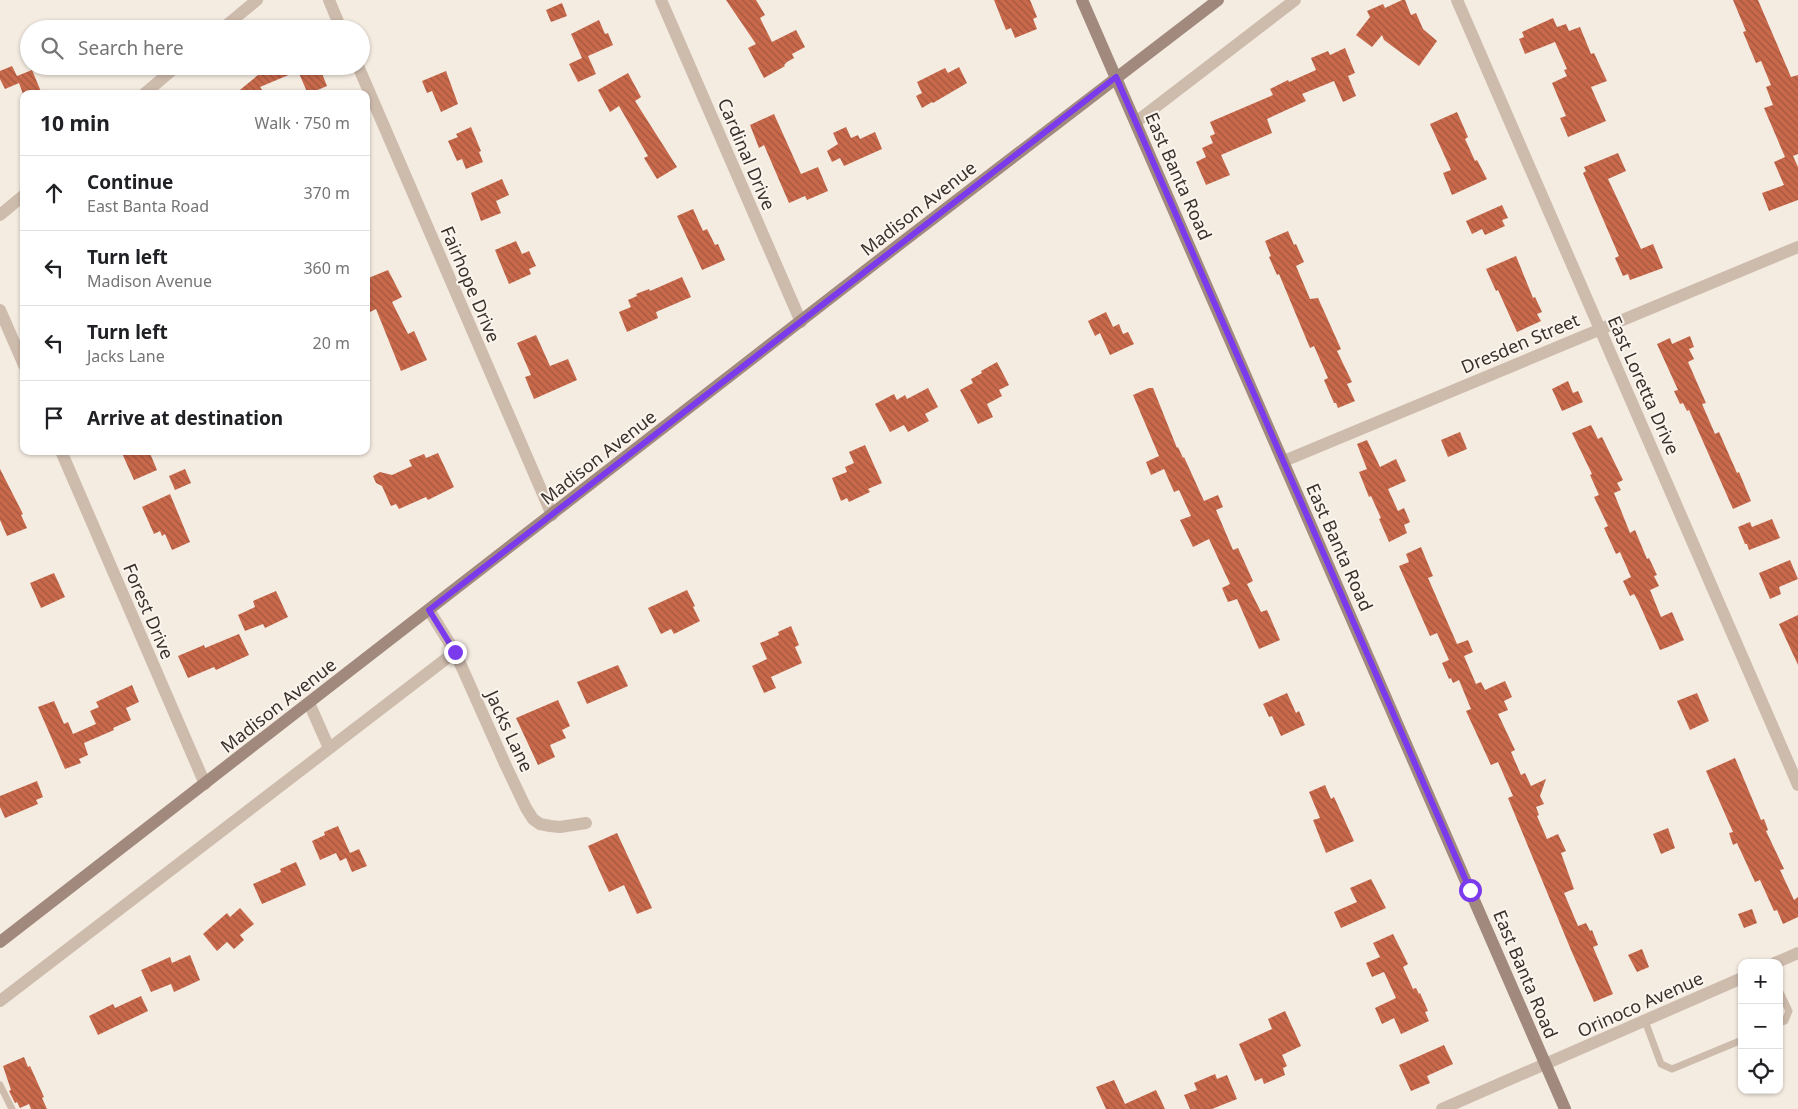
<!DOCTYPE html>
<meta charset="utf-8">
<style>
:root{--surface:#fff;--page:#f2f2f2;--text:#202124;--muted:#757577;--line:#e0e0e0}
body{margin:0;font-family:"Noto Sans",sans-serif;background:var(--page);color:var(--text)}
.controls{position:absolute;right:15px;bottom:15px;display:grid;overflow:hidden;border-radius:10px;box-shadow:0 1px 4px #0004}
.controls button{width:45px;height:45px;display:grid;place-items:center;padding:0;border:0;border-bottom:1px solid var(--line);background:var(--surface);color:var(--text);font:25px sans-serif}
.stop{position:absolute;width:15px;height:15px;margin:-11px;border:4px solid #7c3aed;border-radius:50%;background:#fff}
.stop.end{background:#7c3aed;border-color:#fff;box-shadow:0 1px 5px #0008}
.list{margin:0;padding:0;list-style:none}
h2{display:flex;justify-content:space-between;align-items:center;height:65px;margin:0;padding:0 20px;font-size:21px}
h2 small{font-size:16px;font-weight:400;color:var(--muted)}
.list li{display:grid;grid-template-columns:32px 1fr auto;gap:15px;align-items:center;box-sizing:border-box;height:75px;padding:0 20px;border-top:1px solid var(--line)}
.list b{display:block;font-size:19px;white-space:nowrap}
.list p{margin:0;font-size:16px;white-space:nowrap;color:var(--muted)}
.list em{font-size:16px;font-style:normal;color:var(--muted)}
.icon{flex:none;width:28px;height:28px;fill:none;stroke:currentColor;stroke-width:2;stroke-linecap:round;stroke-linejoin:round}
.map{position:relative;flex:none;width:1798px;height:1109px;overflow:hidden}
.search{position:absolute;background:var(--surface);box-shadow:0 1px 4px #0004;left:20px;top:20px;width:350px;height:55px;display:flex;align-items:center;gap:12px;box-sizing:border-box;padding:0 18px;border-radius:28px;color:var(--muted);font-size:19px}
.panel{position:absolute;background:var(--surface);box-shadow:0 1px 4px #0004;left:20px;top:90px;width:350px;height:365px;border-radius:10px}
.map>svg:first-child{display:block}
.building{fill:url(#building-back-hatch)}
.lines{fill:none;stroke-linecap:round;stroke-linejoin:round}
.lane{stroke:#cdbbac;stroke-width:7}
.street{stroke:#cdbbac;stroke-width:12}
.secondary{stroke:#a18a7d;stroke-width:12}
.route{stroke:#7c3aed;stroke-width:6}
.labels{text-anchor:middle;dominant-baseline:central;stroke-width:4;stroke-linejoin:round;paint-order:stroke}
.street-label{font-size:18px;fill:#3b302b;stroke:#fbf5ee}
</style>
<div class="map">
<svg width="1798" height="1109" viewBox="0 0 1798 1109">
<defs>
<pattern id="building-back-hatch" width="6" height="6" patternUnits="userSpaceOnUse" patternTransform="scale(1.25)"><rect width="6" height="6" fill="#c8694b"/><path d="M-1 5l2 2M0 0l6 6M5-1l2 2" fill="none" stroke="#a4573f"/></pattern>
</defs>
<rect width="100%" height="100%" fill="#f4ebe1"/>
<g class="building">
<polygon points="726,0 756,0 765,15 760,18 772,42 796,30 805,47 792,54 794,58 787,62 784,65 785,66 764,78 748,48 756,44"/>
<polygon points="994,0 1030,0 1037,17 1033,19 1037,29 1015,38 1011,28 1006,30"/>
<polygon points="1402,0 1405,0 1411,15 1416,13 1423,29 1437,41 1419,66 1384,40 1382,35 1372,47 1356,35 1370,17 1367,11 1383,4 1385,8"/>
<polygon points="1733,0 1758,0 1791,77 1798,75 1798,154 1793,156 1798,167 1798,200 1769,211 1762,193 1784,185 1774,162 1785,157 1764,108 1773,105 1766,87 1771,85 1761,61 1756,63 1743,32 1746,31"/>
<polygon points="562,3 567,16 551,22 546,10"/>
<polygon points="1553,18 1557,27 1566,24 1569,31 1580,27 1591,54 1594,53 1607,81 1591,87 1606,121 1568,137 1560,118 1566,116 1552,83 1567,76 1564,70 1567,69 1555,42 1525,54 1519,39 1524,37 1522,32"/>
<polygon points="599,20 605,34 608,33 613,45 588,56 596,74 578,82 569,64 582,58 571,34"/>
<polygon points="1345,48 1355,73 1348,76 1356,96 1343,102 1334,81 1302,94 1306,101 1267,119 1272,133 1221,155 1230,175 1206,185 1196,162 1206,157 1202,148 1213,143 1210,136 1215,134 1210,122 1273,95 1270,89 1288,80 1289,82 1316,70 1311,58 1328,51 1330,55"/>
<polygon points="12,66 17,76 32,70 42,94 23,94 19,83 5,89 0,79 0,71"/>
<polygon points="269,66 319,66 327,86 308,94 298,71 260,87 265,94 235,94"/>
<polygon points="959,67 967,83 933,103 932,102 922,108 916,96 922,93 917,82 945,68 948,73"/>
<polygon points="446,71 458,104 441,112 432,91 427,93 422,81"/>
<polygon points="628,73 641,97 635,101 677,167 657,179 644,158 648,156 619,106 610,112 598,90"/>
<polygon points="1457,112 1468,137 1465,139 1475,161 1477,160 1487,179 1452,195 1443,173 1451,170 1430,124"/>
<polygon points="774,114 801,174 818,167 828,191 807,200 805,196 789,203 764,145 759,148 750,125"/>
<polygon points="471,127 481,151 479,152 483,162 466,169 462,159 457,161 448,141 458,137 456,134"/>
<polygon points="846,127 851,138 858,135 860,139 875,132 882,149 844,166 840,158 832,162 827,151 838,144 833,133"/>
<polygon points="1618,153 1626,171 1608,179 1641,249 1653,244 1663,268 1630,280 1628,274 1623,276 1615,258 1619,256 1583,173 1586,171 1584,167"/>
<polygon points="502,179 509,195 496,201 501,213 481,221 471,193"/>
<polygon points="1502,205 1508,218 1502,220 1505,226 1485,235 1482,229 1472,234 1466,221"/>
<polygon points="693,209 703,231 707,229 715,245 718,244 725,260 702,270 677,216"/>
<polygon points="1288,231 1294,245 1296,244 1304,262 1296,266 1310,299 1318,298 1341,349 1337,351 1352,382 1347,384 1355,401 1338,408 1336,403 1334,403 1324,380 1328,378 1314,346 1310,348 1279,274 1277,275 1269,257 1271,256 1265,241"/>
<polygon points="516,241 522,254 529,251 536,266 529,269 531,274 509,284 495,250"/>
<polygon points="1516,256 1533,298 1535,297 1542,312 1537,314 1541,321 1517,332 1498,290 1496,291 1486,269"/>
<polygon points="388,270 402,297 392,302 408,334 414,331 427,360 401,371 376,309 366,314 366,279"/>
<polygon points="682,277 691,297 656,312 658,318 627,332 619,312 631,307 628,300 637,296 636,294 649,289 650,291"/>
<polygon points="1106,312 1113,327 1119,324 1123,334 1128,332 1134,344 1110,355 1100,333 1095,336 1088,321"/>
<polygon points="536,335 550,366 568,359 577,380 534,399 525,377 531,375 517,343"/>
<polygon points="1690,336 1694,347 1689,349 1694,359 1688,362 1706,403 1702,404 1715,434 1719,432 1737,473 1739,472 1751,501 1733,509 1689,410 1687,411 1683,403 1680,404 1674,391 1678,390 1657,344 1670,338 1672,344"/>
<polygon points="997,362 1009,385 999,390 1002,396 987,404 993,417 978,424 960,390 973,383 971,379 982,373 981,371"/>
<polygon points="1568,381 1573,393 1578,391 1583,402 1562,411 1552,389"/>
<polygon points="928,388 938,407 925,414 929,421 908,432 904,425 890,432 875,404 894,394 897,400 905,395 907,399"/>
<polygon points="1149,388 1153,388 1177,448 1178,447 1183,458 1184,457 1204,501 1218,495 1223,507 1216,510 1233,550 1238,548 1253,581 1247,584 1261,612 1267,610 1280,640 1259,649 1237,599 1228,602 1222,588 1230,584 1209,539 1193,547 1180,520 1191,516 1179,490 1174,492 1164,469 1151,475 1146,462 1159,456 1133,395"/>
<polygon points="1591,425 1598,439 1602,437 1623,480 1617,483 1621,490 1614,493 1630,533 1635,530 1647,559 1649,558 1657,575 1654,576 1659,586 1650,590 1661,617 1672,612 1684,640 1668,647 1660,650 1638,601 1634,594 1630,596 1623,581 1631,577 1620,552 1616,554 1604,528 1608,526 1594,497 1599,495 1590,475 1592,474 1572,433"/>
<polygon points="1460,432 1467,449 1448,457 1441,440"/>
<polygon points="1367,440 1380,467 1396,459 1406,481 1388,489 1398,511 1404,508 1410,522 1404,525 1407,533 1389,542 1379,519 1381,518 1371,496 1369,497 1359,472 1367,469 1357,444"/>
<polygon points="865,445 882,483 868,489 870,492 849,502 847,498 841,501 832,478 847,472 845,467 854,463 849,452"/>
<polygon points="121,451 149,451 157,470 134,480"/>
<polygon points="438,453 454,487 428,500 426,497 399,509 396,504 391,506 382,486 376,483 373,476 380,472 392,475 412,466 409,460 424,454 426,458"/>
<polygon points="0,469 23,514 21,515 27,528 7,536 0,520"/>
<polygon points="185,469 191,483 175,490 169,476"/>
<polygon points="170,494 190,542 172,550 165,534 162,536 160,531 154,534 142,507"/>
<polygon points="1772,519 1780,538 1749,550 1747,544 1745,544 1738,527 1750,522 1752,527"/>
<polygon points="1421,547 1433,576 1428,578 1457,644 1468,640 1473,652 1464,656 1476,684 1481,682 1485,690 1505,681 1512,697 1504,701 1508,710 1498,714 1515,750 1511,752 1521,775 1525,773 1531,786 1546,779 1540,796 1544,804 1536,807 1539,815 1537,816 1547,839 1558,834 1566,851 1561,853 1574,889 1564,893 1578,926 1586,923 1590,931 1592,930 1598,945 1593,947 1613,994 1594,1002 1571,950 1525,839 1508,798 1513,796 1498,762 1491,765 1466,711 1471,709 1459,680 1453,683 1451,678 1449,679 1442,663 1449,660 1437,633 1430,636 1399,566 1409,562 1406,554"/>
<polygon points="1790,560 1798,579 1779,587 1781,594 1770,599 1759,573"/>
<polygon points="54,573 65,597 41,608 30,583"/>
<polygon points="687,590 695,606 693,607 700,621 674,634 671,629 661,634 648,608"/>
<polygon points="276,591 288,617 265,628 263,624 245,631 238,615 255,607 253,601"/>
<polygon points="1798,615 1798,665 1779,624"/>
<polygon points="791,626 799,645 795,647 802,663 771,677 776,688 764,693 752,666 767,659 760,643 779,635 778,632"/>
<polygon points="239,634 249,655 216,670 214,667 188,678 178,656 204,645 205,648"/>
<polygon points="618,665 628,686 587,704 577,682"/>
<polygon points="132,685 139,702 126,708 131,720 113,728 114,730 84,743 88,755 79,759 81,763 65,769 38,707 54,701 64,724 68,722 73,734 96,724 90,711 99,707 96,702"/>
<polygon points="1287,693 1296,713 1299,711 1305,725 1281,736 1272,716 1269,717 1263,704"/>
<polygon points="1697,693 1709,721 1690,730 1677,701"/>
<polygon points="558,700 570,726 562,730 566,738 550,745 555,757 538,765 516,718"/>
<polygon points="1735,758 1761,820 1764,819 1768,830 1766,831 1784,869 1780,870 1794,900 1798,897 1798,917 1783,924 1777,910 1774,911 1760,880 1755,882 1737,843 1733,845 1729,833 1733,832 1706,771"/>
<polygon points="37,781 43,797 36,800 38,804 5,818 0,807 0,796"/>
<polygon points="1325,785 1331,799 1334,797 1354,841 1326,853 1313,820 1320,818 1309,792"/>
<polygon points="338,826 350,853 359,849 367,866 352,872 346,858 340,861 336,853 320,860 312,841 325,835 324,832"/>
<polygon points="1668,828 1675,848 1661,854 1653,834"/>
<polygon points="617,833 652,908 637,914 624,885 609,892 588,846"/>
<polygon points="296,862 306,885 262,904 253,884 281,872 280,869"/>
<polygon points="1371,879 1386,908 1341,928 1334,912 1357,902 1350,888"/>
<polygon points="240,908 254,924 240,935 244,940 234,949 227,942 217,951 203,934 227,913 230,917"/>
<polygon points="1752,909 1757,923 1744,928 1738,914"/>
<polygon points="1393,934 1408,964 1403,967 1413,989 1416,988 1419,994 1420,993 1428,1011 1425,1012 1429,1021 1401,1034 1394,1018 1382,1024 1375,1008 1396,998 1384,972 1372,977 1366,963 1380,957 1373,943"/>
<polygon points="1642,949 1649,967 1637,972 1628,955"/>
<polygon points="190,955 200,980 174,992 171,984 151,992 141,970 170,957 172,963"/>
<polygon points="141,996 148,1011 98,1035 89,1016 113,1004 115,1008"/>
<polygon points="1285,1011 1301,1046 1282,1055 1287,1066 1283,1068 1285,1075 1264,1084 1262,1078 1255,1081 1239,1044 1272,1029 1268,1019"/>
<polygon points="1444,1045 1453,1064 1427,1076 1430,1083 1411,1091 1399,1065"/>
<polygon points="24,1057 28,1067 30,1066 44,1097 42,1098 47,1109 31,1109 29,1104 20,1108 17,1102 15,1103 9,1091 11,1090 3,1066"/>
<polygon points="1215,1074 1217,1079 1227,1075 1237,1099 1212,1109 1190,1109 1184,1095 1197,1090 1194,1083"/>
<polygon points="1114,1080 1125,1104 1156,1090 1165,1109 1106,1109 1096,1087"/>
</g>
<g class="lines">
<g class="lane">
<polyline points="1779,990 1789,1011 1785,1021 1779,1023"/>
<polyline points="1645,1021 1661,1064 1672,1069 1742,1040"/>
<polyline points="0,1085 12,1109"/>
</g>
<g class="street">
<polyline points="329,0 341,29"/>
<polyline points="661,0 801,322"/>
<polyline points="1457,0 1798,785"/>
<polyline points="222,29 257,0"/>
<polyline points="358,66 552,515"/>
<polyline points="144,94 177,66"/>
<polyline points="1136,122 1295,0"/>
<polyline points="0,215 24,195"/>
<polyline points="0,310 24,365"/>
<polyline points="61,451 205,784"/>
<polyline points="1284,461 1798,247"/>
<polyline points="429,610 455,652 506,766 526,808 533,819 540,824 550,826 560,827 586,823"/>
<polyline points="309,703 329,748"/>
<polyline points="1775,963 1798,953"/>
<polyline points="0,1001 455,652"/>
<polyline points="1442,1109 1742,978"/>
</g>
<g class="secondary">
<polyline points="1082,0 1565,1109"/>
<polyline points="0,942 896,247 1218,0"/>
</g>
</g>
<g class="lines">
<polyline class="route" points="455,652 429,610 1116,77 1470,890"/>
</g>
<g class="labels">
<g class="street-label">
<text transform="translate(747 154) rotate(67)">Cardinal Drive</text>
<text transform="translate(1179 176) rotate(66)">East Banta Road</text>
<text transform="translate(918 208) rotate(-38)">Madison Avenue</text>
<text transform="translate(471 284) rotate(67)">Fairhope Drive</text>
<text transform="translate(1520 343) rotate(-23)">Dresden Street</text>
<text transform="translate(1644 385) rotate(66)">East Loretta Drive</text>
<text transform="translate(598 457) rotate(-38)">Madison Avenue</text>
<text transform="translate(1340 547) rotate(66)">East Banta Road</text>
<text transform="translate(149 611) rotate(67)">Forest Drive</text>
<text transform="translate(278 705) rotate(-38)">Madison Avenue</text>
<text transform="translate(510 731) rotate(65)">Jacks Lane</text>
<text transform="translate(1526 974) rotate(67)">East Banta Road</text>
<text transform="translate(1640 1004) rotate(-24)">Orinoco Avenue</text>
</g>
</g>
</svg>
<div class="controls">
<button>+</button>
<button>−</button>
<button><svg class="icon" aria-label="locate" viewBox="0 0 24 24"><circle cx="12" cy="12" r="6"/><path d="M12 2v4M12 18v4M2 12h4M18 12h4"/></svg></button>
</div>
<div class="stop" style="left:1470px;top:890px"></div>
<div class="stop end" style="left:455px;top:652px"></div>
<div class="search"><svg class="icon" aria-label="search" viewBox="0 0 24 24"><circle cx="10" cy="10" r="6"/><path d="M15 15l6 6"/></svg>Search here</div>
<section class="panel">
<h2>10 min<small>Walk · 750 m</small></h2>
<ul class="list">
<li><svg class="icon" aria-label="ahead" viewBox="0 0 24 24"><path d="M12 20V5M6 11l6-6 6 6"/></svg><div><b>Continue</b><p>East Banta Road</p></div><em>370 m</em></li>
<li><svg class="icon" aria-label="left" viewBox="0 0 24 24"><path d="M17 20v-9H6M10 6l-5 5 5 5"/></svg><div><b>Turn left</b><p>Madison Avenue</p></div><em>360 m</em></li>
<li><svg class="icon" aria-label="left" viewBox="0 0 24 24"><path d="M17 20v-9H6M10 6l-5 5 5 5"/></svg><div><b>Turn left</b><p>Jacks Lane</p></div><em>20 m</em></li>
<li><svg class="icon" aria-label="arrive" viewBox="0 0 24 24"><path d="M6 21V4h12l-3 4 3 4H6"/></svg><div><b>Arrive at destination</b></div></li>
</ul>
</section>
</div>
